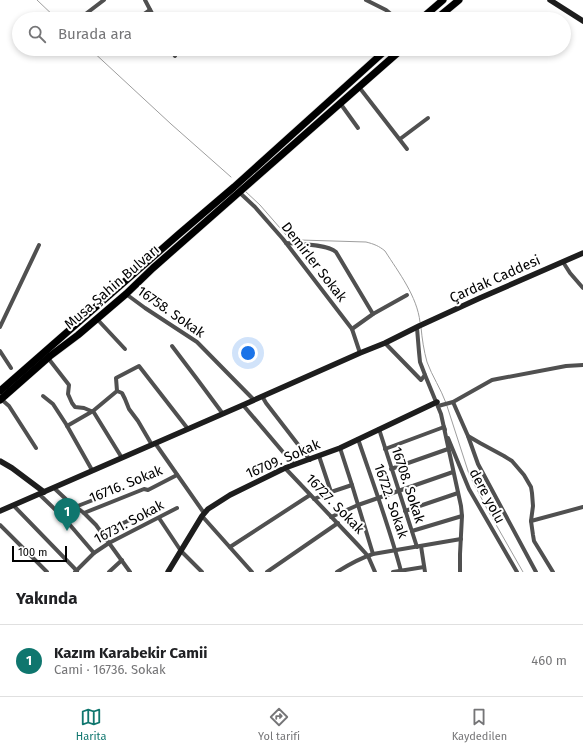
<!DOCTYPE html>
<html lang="tr">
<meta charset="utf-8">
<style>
:root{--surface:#fff;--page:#f6f6f6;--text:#202124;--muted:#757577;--line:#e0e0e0;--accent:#0f766e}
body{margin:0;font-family:"Fira Sans",sans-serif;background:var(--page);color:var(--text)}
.scale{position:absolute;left:12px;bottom:10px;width:55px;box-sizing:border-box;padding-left:4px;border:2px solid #000;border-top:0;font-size:11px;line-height:14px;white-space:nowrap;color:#000;-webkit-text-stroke:3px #fff;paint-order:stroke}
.you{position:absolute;left:248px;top:353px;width:14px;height:14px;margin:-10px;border:3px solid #fff;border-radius:50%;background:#1a73e8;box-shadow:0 0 0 6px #1a73e833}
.badge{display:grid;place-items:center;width:26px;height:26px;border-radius:50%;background:var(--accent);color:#fff;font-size:13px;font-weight:700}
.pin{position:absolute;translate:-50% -33px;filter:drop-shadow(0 1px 2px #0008)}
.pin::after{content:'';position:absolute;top:21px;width:14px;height:12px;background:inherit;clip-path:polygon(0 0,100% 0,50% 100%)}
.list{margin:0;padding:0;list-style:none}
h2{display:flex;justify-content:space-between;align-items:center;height:52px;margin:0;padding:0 16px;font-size:17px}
h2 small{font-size:13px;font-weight:400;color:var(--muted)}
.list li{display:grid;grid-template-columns:26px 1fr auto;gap:12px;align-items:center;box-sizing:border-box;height:72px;padding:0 16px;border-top:1px solid var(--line)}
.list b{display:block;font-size:15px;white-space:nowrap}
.list p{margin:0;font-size:13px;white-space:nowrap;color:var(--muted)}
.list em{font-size:13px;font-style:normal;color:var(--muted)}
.icon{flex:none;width:22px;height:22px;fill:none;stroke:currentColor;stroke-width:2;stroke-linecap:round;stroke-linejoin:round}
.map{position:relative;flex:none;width:583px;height:572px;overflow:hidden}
.search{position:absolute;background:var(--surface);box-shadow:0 2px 6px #0003;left:12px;right:12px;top:12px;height:44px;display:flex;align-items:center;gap:10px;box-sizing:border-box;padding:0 14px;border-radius:22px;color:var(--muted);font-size:15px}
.sheet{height:124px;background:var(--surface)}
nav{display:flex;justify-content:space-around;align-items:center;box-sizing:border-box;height:56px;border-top:1px solid var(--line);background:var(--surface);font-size:11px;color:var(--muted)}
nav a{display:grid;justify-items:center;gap:2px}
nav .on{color:var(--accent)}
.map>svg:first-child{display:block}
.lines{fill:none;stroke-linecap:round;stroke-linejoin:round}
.stream{stroke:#9e9e9e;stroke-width:1}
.highway-casing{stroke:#dbdbdb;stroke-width:8}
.street{stroke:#505050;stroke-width:4}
.secondary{stroke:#1d1d1d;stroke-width:5.5}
.highway{stroke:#000;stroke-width:7}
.labels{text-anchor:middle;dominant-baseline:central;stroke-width:4;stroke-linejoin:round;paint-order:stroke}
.street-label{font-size:14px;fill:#000;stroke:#fff}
</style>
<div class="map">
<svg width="583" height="572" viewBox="0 0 583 572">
<rect width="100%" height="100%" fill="#fff"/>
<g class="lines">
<g class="stream">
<polyline points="37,0 57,19"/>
<polyline points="90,49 171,124 231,177"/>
<path d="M245,191L260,205L287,236L292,239L300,240L366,242C374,244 379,246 385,251C399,273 417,296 420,322"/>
<path d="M421,327C422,339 424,351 427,362C432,376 441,389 446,403"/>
<polyline points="447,406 469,474 486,507 523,572"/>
</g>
<g class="highway-casing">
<g id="highway">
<polyline points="421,19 443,0"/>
<polyline points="436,19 459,0"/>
<polyline points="0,391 179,234 234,187 387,49"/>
<polyline points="0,400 50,356 78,335 126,294 153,268 402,49"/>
</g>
</g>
<g class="street">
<polyline points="145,0 155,19"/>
<polyline points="366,0 386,10 397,19"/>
<polyline points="79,19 104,0"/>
<polyline points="137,19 150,10"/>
<polyline points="171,49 175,56"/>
<polyline points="359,87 407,149"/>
<polyline points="340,103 358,128"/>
<polyline points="400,139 428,118"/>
<polyline points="239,192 255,207 283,239 352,329 360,353"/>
<path d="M286,243C298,244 327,244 336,252L373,314"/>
<polyline points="563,262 570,273 583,288"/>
<polyline points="126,294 145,308 197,342 254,400"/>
<polyline points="97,319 125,349"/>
<polyline points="0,327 39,245"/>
<polyline points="417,328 419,352 420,362 425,375 441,414 461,506 462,516 460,554 460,572"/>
<polyline points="352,329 373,314 407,295"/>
<polyline points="385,343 421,380 425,375"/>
<polyline points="172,346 197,379 223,414"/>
<polyline points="0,351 11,368"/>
<polyline points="48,358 69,385 68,394 72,403 75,407 84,408 91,411"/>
<polyline points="117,391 122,393 125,399 129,409 138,421 152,445"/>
<polyline points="43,396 53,404 66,424 92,470"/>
<polyline points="262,396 266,403 310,460"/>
<polyline points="1,399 9,406 36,448"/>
<polyline points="453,402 468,436 480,443 504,456 512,461 524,475 531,487 532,493 533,506 531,521 533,535 534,541 542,554 553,572"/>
<polyline points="243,405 294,465"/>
<polyline points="438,406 453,402 492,380 497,379 566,366 583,365"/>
<polyline points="93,411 122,458"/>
<polyline points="67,426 93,411 117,391 116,378 139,366 188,429"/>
<polyline points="379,429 417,547"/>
<polyline points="468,436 478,464 536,572"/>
<polyline points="448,438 469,489 517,572"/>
<path d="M358,439C373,483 389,526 401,571"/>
<polyline points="155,443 204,513"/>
<polyline points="340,448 352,485 373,554"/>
<polyline points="385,449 444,427 445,430"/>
<polyline points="319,456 331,492"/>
<polyline points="285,468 358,545 368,556 375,572"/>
<polyline points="391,469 448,449"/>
<polyline points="54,488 69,502 84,513 96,525 130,572"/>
<polyline points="39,494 64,518 94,553"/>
<polyline points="314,499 331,492 352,485"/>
<polyline points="13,505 77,571"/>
<polyline points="75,507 106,495"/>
<polyline points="405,511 458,493"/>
<polyline points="84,513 144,489 148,490 177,475"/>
<polyline points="202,516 252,572"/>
<polyline points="331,517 358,505 453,472"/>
<polyline points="159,518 181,551 202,572"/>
<polyline points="531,521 583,507"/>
<polyline points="0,525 47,572"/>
<polyline points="412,531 462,516"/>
<polyline points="102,533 151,510"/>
<polyline points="421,546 425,572"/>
<polyline points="230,547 310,495"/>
<polyline points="75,572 94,553 109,543 177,508"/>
<polyline points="109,572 122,560"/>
<polyline points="267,572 338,523"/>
<path d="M337,572C348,565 361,558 373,554L461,539"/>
<polyline points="393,572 424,567"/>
</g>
<g class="secondary">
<polyline points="550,0 583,21"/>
<polyline points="0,461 12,468 44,492"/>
<polyline points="0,511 243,405 360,353 385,343 419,326 480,298 583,253"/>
<polyline points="168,572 202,516 208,509 230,495 285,468 340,448 437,402"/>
</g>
<use href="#highway" class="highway"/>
</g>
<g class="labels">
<g class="street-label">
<text transform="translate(314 262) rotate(52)">Demirler Sokak</text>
<text transform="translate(495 279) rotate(-24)">Çardak Caddesi</text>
<text transform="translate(112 287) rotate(-41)">Musa Şahin Bulvarı</text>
<text transform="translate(171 312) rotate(35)">16758. Sokak</text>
<text transform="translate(283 459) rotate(-23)">16709. Sokak</text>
<text transform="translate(126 484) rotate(-22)">16716. Sokak</text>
<text transform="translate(408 485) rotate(72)">16708. Sokak</text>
<text transform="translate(487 496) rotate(62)">dere yolu</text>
<text transform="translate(391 501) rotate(71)">16722. Sokak</text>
<text transform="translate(335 504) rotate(46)">16727. Sokak</text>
<text transform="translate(129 522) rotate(-28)">16731. Sokak</text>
</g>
</g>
</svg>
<div class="scale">100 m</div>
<div class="you"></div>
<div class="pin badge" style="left:67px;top:531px">1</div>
<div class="search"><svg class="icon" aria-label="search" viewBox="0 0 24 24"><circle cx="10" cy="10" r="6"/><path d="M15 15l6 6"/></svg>Burada ara</div>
</div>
<section class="sheet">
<h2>Yakında<small></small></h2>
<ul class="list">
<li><span class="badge">1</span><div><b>Kazım Karabekir Camii</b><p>Cami · 16736. Sokak</p></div><em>460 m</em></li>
</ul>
</section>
<nav>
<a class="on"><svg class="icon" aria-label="map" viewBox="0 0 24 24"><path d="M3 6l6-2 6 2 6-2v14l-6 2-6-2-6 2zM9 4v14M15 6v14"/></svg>Harita</a>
<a><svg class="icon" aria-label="directions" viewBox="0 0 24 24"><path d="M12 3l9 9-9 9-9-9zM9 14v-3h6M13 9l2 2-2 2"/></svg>Yol tarifi</a>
<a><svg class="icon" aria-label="saved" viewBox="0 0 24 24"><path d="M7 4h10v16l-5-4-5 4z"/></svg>Kaydedilen</a>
</nav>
